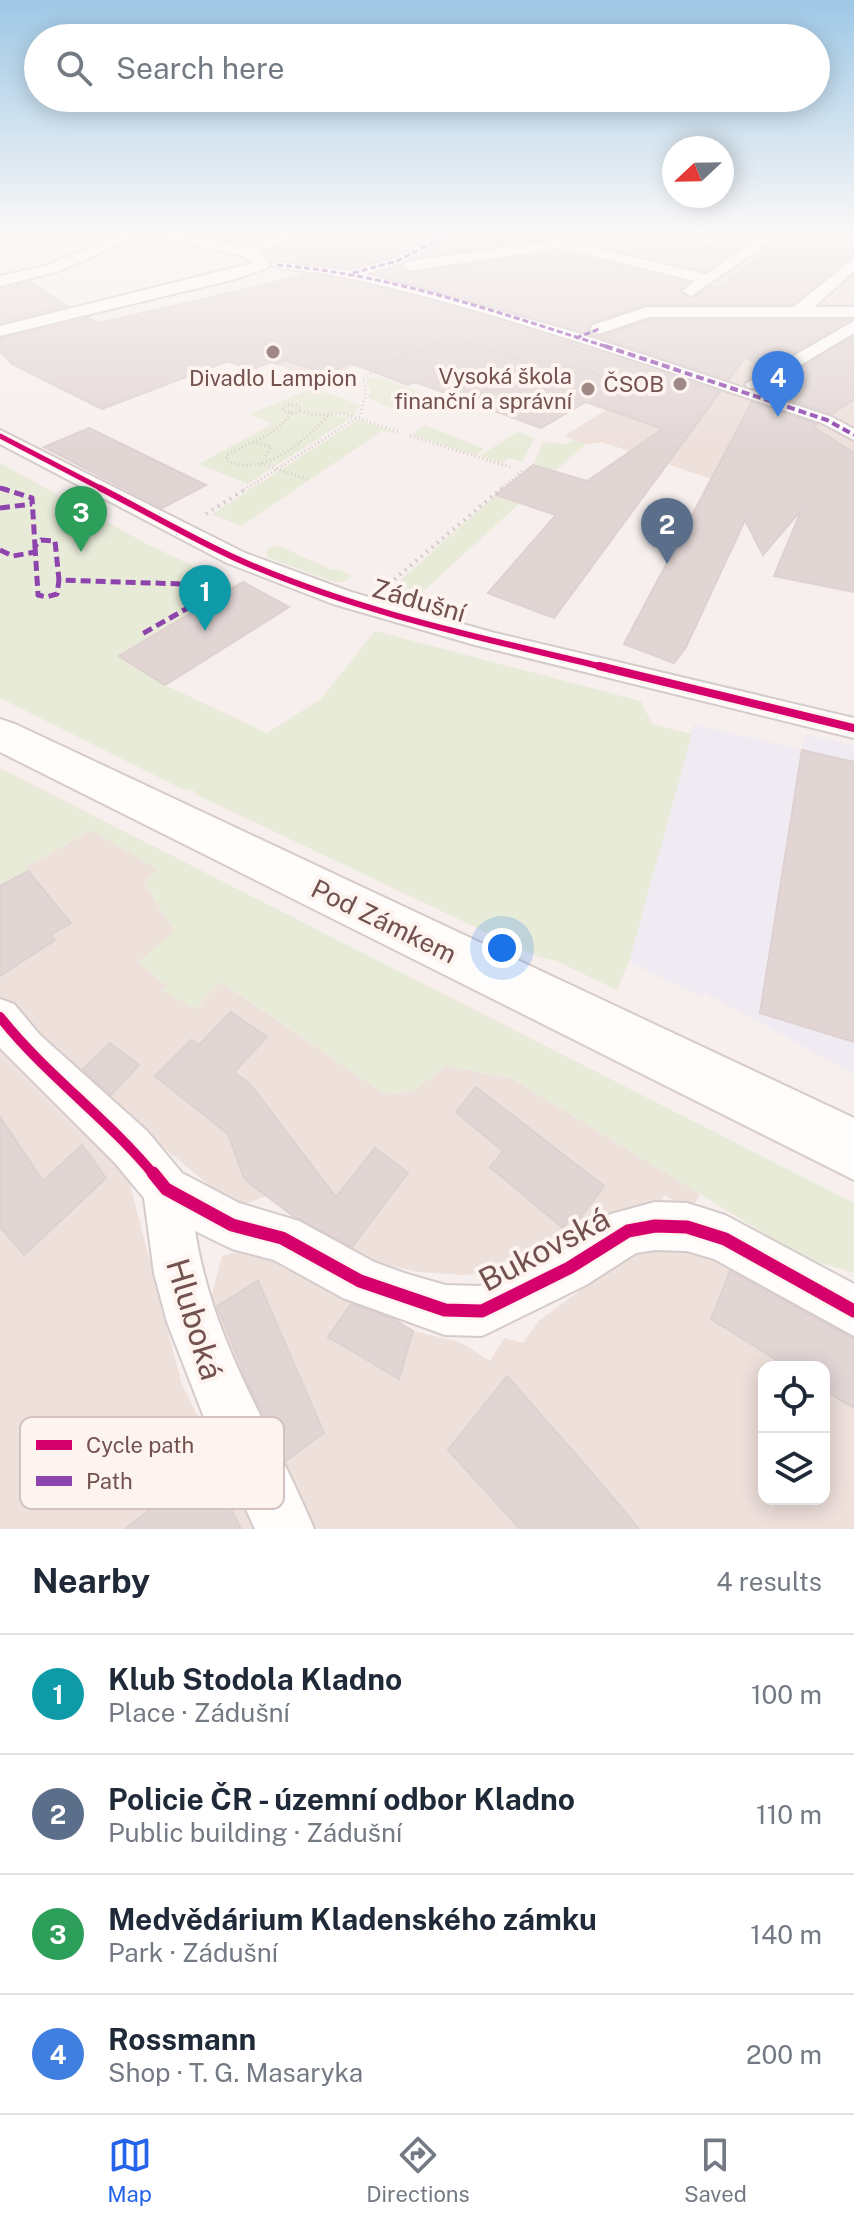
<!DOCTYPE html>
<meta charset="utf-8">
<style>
:root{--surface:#fff;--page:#f6f6f7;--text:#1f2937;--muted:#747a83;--line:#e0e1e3;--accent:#2563eb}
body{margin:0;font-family:"Public Sans",sans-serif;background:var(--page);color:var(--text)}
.controls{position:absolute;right:24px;bottom:24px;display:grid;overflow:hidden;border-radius:16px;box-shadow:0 4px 20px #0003}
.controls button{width:72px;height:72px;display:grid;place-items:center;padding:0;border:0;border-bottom:2px solid var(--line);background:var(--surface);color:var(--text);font:40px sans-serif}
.compass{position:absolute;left:662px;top:136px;width:72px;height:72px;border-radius:50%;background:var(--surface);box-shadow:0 4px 20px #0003;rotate:248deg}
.you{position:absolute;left:502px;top:948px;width:28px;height:28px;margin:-20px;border:6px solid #fff;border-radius:50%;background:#1a73e8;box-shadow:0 0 0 12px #1a73e833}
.badge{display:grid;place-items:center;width:52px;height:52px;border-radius:50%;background:var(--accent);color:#fff;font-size:26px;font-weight:700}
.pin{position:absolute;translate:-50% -66px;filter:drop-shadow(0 2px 4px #0008)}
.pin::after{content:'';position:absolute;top:42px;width:28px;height:24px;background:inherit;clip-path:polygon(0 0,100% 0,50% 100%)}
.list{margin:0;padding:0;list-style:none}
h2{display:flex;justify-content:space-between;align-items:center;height:104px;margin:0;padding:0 32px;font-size:34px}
h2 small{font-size:26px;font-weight:400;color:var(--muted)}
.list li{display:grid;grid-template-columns:52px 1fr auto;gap:24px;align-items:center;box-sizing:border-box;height:120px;padding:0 32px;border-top:2px solid var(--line)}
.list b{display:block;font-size:30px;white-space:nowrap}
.list p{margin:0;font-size:26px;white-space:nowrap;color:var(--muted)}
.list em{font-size:26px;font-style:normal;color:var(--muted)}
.icon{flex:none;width:44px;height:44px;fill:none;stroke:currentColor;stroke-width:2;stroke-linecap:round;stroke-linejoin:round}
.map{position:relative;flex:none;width:854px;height:1529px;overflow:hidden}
.search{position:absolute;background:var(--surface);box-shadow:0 4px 20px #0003;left:24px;right:24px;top:24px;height:88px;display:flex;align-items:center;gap:20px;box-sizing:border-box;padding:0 28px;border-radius:44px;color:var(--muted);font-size:30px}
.sheet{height:584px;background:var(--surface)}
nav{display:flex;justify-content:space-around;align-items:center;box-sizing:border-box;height:112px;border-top:2px solid var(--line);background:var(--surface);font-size:22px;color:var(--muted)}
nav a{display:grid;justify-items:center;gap:4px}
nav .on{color:var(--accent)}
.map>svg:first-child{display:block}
.residential{fill:#eee0db;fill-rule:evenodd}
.commercial{fill:#f5e3e2}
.education{fill:#f0eaf2}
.green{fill:#e9ebd9}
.building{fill:#e2d6d5;stroke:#ded1d0;stroke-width:2}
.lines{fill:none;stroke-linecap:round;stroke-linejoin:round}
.service-casing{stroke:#d5cbca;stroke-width:4}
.pedestrian-casing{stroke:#d5cbca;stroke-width:4}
.minor-casing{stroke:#d5cbca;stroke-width:4}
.secondary-casing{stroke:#d6cbc9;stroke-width:4}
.path-far1{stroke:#d7cdcc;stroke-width:3;stroke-dasharray:1 3;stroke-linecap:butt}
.path{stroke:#d7cdcc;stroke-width:4;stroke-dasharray:2 5;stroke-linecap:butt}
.service{fill:#fefdfc;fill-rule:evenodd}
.pedestrian{fill:#fefdfc;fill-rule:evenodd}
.minor{fill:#fefdfc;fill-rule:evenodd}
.secondary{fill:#fefdfc;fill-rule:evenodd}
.quiet-far2{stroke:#8e44ad;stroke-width:3;stroke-dasharray:6 3;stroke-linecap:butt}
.quiet-far1{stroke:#8e44ad;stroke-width:4;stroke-dasharray:8 4;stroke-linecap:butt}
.quiet{stroke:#8e44ad;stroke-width:5;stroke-dasharray:10 5;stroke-linecap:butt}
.cycleway-far4-casing{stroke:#fdf3ef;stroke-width:8}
.cycleway-far3-casing{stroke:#fdf3ef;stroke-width:10}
.cycleway-far2-casing{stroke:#fdf3ef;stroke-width:13}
.cycleway-far1-casing{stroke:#fdf3ef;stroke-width:15}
.cycleway-casing{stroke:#fdf3ef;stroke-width:18}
.cycleway-far4{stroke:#d6006c;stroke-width:5}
.cycleway-far3{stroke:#d6006c;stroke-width:6}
.cycleway-far2{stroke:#d6006c;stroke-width:8}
.cycleway-far1{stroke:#d6006c;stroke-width:10}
.cycleway{stroke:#d6006c;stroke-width:13}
.poi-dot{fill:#a08886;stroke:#fdf3ef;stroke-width:3}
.labels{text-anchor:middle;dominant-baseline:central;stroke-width:8;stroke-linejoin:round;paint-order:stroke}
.far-poi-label{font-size:22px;fill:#72514f;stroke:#fdf3ef;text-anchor:end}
.street-label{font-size:26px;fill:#72514f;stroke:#fdf3ef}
.near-street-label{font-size:32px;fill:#72514f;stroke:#fdf3ef}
.key{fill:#fdf3ef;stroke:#d3c2bf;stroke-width:2}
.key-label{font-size:22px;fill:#72514f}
</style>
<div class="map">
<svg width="854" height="1529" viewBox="0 0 854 1529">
<rect width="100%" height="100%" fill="#f6efed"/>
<g class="residential">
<polygon points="171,234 854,234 854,527 602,442 586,444 564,436 662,375 365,359 322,383 277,364 223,294 309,272"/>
<polygon points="92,830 159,870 144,882 174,931 168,986 162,990 195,1009 221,982 386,1095 415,1090 446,1066 511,1078 700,1194 690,1212 665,1195 655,1213 533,1268 464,1275 418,1272 345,1255 267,1196 236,1207 38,1045 0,998 0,886 27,871 25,867"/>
<polygon points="0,1037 126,1169 182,1385 256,1529 0,1529"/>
<path d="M675,1243L714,1252L854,1335V1529H313L209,1306L222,1256L252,1248L309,1271L413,1331L460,1342L490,1361L504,1338L523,1343L539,1321L621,1260ZM764,1367H824V1499H764Z"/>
</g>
<polygon class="commercial" points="0,234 112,234 70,247 55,241 45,244 31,238 13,241"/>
<polygon class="education" points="694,724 801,750 806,734 854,746 854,1074 704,992 701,997 629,962"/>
<g class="green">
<polygon points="371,377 381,378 430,396 399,412 367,397 371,392 366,381"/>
<polygon points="313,388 360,405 354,416 334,413 333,416 351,418 275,466 264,465 272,468 248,484 199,464 272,424 250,414"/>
<polygon points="358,420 398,433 382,431 241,526 212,514"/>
<polygon points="425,425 484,449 475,455 412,435"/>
<polygon points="519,431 534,439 522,462 508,458 502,463 480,456"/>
<polygon points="573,440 586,444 555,471 533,465 543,442 565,444"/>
<polygon points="0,463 147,544 236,586 120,656 165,685 267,733 321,699 375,631 641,701 652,724 692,734 629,962 617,990 556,961 538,957 197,795 192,789 186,791 0,698"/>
<polygon points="496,495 520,503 407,606 379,599"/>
<polygon points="277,545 332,570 340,569 352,577 342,582 334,582 267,557 268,549"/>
<polygon points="0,768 854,1203 854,1273 804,1258 511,1078 446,1066 415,1090 386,1095 221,982 195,1009 161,990 167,986 138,962 174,931 144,881 158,870 91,830 26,867 28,871 0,886"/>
</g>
<g class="building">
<polygon points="304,234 435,234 392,256 350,268 318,264 273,249"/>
<polygon points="457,234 509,234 531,241 419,257"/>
<polygon points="794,235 854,247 854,255 793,304 647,304 592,322 587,330 597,337 376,274 399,267 410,274 559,251 688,283 680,291 693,298 711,286 717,288"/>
<polygon points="308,275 384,289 490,318 720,392 554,618 488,593 556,515 496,495 533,465 587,481 663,429 586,402 541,428 415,382 408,385 350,363 330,375 285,360 277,364 270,362 251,370 228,361 102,409 12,364 0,351 0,339 88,318 99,323"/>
<polygon points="30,282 67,306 0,323 0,289"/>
<polygon points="650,320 846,320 848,321 764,369 745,357 729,380 598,337"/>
<polygon points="854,336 854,399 832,414 762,391"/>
<polygon points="752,402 817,424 813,427 854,453 854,592 774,576 802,509 763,555 745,520 686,647 674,663 624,644"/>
<polygon points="89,428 181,473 206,485 162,508 44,447"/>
<polygon points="243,582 289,607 165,685 119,656"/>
<polygon points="802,750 854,762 854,1042 760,1013"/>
<polygon points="28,871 71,923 51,935 55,940 0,976 0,886"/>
<polygon points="231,1012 267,1037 234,1072 250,1084 336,1197 375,1148 408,1173 352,1247 293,1216 248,1182 244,1178 228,1134 155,1076 191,1040 199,1045"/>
<polygon points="110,1043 139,1065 111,1095 83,1069"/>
<polygon points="476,1087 604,1186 578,1221 573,1216 563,1228 490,1167 503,1151 456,1112"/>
<polygon points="0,1117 43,1181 82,1145 106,1178 24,1255 0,1227"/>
<polygon points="730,1271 854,1339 854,1408 824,1390 824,1367 788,1367 711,1319"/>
<polygon points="258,1281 324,1433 286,1461 248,1383 217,1306"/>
<polygon points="351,1304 393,1319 413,1331 399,1379 328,1337"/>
<polygon points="507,1376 599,1481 639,1529 520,1529 448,1450"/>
<polygon points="208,1464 241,1529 125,1529"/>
</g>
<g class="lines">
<g class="service-casing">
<polygon id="service" points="716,234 725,234 699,250 692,248"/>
</g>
<g class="pedestrian-casing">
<path id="pedestrian" d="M441,234H454L401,263L365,274L571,331L832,417L854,429V440L822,423C712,386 602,348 491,315C420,295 351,274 277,268L271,265L277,262L350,271L393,259Z"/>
</g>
<g class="minor-casing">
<g id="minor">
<polygon points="124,234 144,234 56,272 0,286 0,276 45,266"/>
<polygon points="154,234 182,234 246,247 281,234 301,234 260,252 270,265 267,268 235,279 0,336 0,326 253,263 242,256 161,238"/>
<polygon points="764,234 781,234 691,296 683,291 695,281 559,248 410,271 402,266 410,261 559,240 706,274"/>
<polygon points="854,258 854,271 814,307 854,307 854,317 649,317 599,334 590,329 593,325 647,307 794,307"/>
<polygon points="854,321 854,333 762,388 748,388 745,384"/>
<polygon points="0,430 245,553 351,592 491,632 854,718 854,738 475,645 333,604 227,563 0,444"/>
<path d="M0,999L14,1004L40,1035L147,1131L182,1173L239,1203L299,1221L374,1262L404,1273L445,1285L480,1286L552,1251L611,1214L655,1202L687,1203L725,1215L854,1284V1336L714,1259L687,1251L655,1250L636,1253L586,1285L482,1336L445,1335L343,1298L274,1260L232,1249L195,1231C214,1348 270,1423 314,1529H255L205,1420L167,1322L154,1273L144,1198L115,1163L0,1048Z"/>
</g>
</g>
<g class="secondary-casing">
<polygon id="secondary" points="0,719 15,724 854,1118 854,1180 0,752"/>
</g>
<g class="path-far1">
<polyline points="594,373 605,378 628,380"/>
<polygon points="288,405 297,405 301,409 296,413 283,411 282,408"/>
<polyline points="300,411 315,415 344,414 400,432"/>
<path d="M291,413C275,437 251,441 227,455L226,460C264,479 305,440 330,414"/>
<polyline points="410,436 510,467"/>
<polyline points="257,443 271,447 264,459"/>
<polyline points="261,463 309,480"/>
<polyline points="244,490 360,416 366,392 363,380 383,364 452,337 528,362 544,360 594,373 589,367"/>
<polyline points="500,490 522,471"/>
</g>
<g class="path">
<polyline points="206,514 247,488"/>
<polyline points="389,584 502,488"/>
</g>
<use href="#service" class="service"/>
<use href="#pedestrian" class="pedestrian"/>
<use href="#minor" class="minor"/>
<use href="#secondary" class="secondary"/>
<g class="quiet-far2">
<path d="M277,265C391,274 502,314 611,348"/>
<polyline points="353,273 397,261 449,234"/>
<polyline points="576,338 599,329"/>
</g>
<g class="quiet-far1">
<polyline points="605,346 827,420 854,435"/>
<polyline points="0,488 9,490"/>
</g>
<g class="quiet">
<polyline points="0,488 32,498 35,546 41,540 55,541 59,580 214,585 200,601 142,634"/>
<polyline points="0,508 32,504"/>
<polyline points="35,546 38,595 46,597 57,594 59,580"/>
<polyline points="0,550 13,556 35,552"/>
</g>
<g class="cycleway-far4-casing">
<polyline id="cycleway-far4" points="0,436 104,490"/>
</g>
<g class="cycleway-far3-casing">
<path id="cycleway-far3" d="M100,488C145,511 189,537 235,558C352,611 482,638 607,668"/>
</g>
<g class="cycleway-far2-casing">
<polyline id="cycleway-far2" points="599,666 854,728"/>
</g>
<g class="cycleway-far1-casing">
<path id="cycleway-far1" d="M0,1017C46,1075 107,1118 154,1175"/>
</g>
<g class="cycleway-casing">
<polyline id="cycleway" points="153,1173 166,1189 232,1225 282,1238 360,1281 445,1310 482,1311 569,1268 628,1231 655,1226 687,1227 725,1239 854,1311"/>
</g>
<use href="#cycleway-far4" class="cycleway-far4"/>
<use href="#cycleway-far3" class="cycleway-far3"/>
<use href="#cycleway-far2" class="cycleway-far2"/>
<use href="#cycleway-far1" class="cycleway-far1"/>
<use href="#cycleway" class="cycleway"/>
</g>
<linearGradient id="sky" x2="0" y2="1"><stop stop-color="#9ec8e6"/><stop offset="0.52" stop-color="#fbf8f7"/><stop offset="1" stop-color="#fbf8f7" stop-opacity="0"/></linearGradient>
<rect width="854" height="448" fill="url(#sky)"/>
<g class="poi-dot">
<circle cx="273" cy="352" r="8"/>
<circle cx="680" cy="384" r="8"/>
<circle cx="588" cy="389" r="8"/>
</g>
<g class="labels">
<g class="far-poi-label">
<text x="572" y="376">Vysoká škola<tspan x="572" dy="25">finanční a správní</tspan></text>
<text x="273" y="378" text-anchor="middle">Divadlo Lampion</text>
<text x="664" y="384">ČSOB</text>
</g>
<g class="street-label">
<text transform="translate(419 600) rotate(16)">Zádušní</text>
<text transform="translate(384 921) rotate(26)">Pod Zámkem</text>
</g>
<g class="near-street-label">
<text transform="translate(544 1249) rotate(-28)">Bukovská</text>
<text transform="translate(195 1319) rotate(73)">Hluboká</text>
</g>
</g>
<rect x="20" y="1417" width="264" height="92" rx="12" class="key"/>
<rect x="36" y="1440" width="36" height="10" fill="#d6006c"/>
<rect x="36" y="1476" width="36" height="10" fill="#8e44ad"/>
<g class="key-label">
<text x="86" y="1453">Cycle path</text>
<text x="86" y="1489">Path</text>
</g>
</svg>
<div class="controls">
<button><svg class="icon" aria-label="locate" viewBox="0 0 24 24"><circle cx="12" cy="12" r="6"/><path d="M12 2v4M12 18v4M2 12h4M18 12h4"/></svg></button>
<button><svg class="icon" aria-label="layers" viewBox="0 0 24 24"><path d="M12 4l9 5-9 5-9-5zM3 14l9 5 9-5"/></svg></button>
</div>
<svg class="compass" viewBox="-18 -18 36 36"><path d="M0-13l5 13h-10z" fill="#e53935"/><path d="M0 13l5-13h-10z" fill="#747a83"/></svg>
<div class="you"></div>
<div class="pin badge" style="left:205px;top:631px;background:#0f9aa8">1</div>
<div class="pin badge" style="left:667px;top:564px;background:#5c6f8a">2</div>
<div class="pin badge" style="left:81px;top:552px;background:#2e9e5b">3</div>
<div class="pin badge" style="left:778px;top:417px;background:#3f7fe0">4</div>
<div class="search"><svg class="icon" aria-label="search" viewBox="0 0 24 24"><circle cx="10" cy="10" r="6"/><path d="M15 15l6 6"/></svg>Search here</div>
</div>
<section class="sheet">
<h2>Nearby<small>4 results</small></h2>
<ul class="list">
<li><span class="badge" style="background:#0f9aa8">1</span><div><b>Klub Stodola Kladno</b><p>Place · Zádušní</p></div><em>100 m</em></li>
<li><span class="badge" style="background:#5c6f8a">2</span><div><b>Policie ČR - územní odbor Kladno</b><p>Public building · Zádušní</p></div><em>110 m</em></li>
<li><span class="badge" style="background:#2e9e5b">3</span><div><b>Medvědárium Kladenského zámku</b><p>Park · Zádušní</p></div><em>140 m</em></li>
<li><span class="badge" style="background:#3f7fe0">4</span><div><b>Rossmann</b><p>Shop · T. G. Masaryka</p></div><em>200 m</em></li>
</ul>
</section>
<nav>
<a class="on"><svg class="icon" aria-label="map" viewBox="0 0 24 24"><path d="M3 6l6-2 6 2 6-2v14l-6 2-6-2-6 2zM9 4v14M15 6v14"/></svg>Map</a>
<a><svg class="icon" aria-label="directions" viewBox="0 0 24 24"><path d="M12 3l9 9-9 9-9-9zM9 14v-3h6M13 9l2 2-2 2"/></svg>Directions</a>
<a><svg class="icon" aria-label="saved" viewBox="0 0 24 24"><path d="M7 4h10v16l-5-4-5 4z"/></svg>Saved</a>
</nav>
